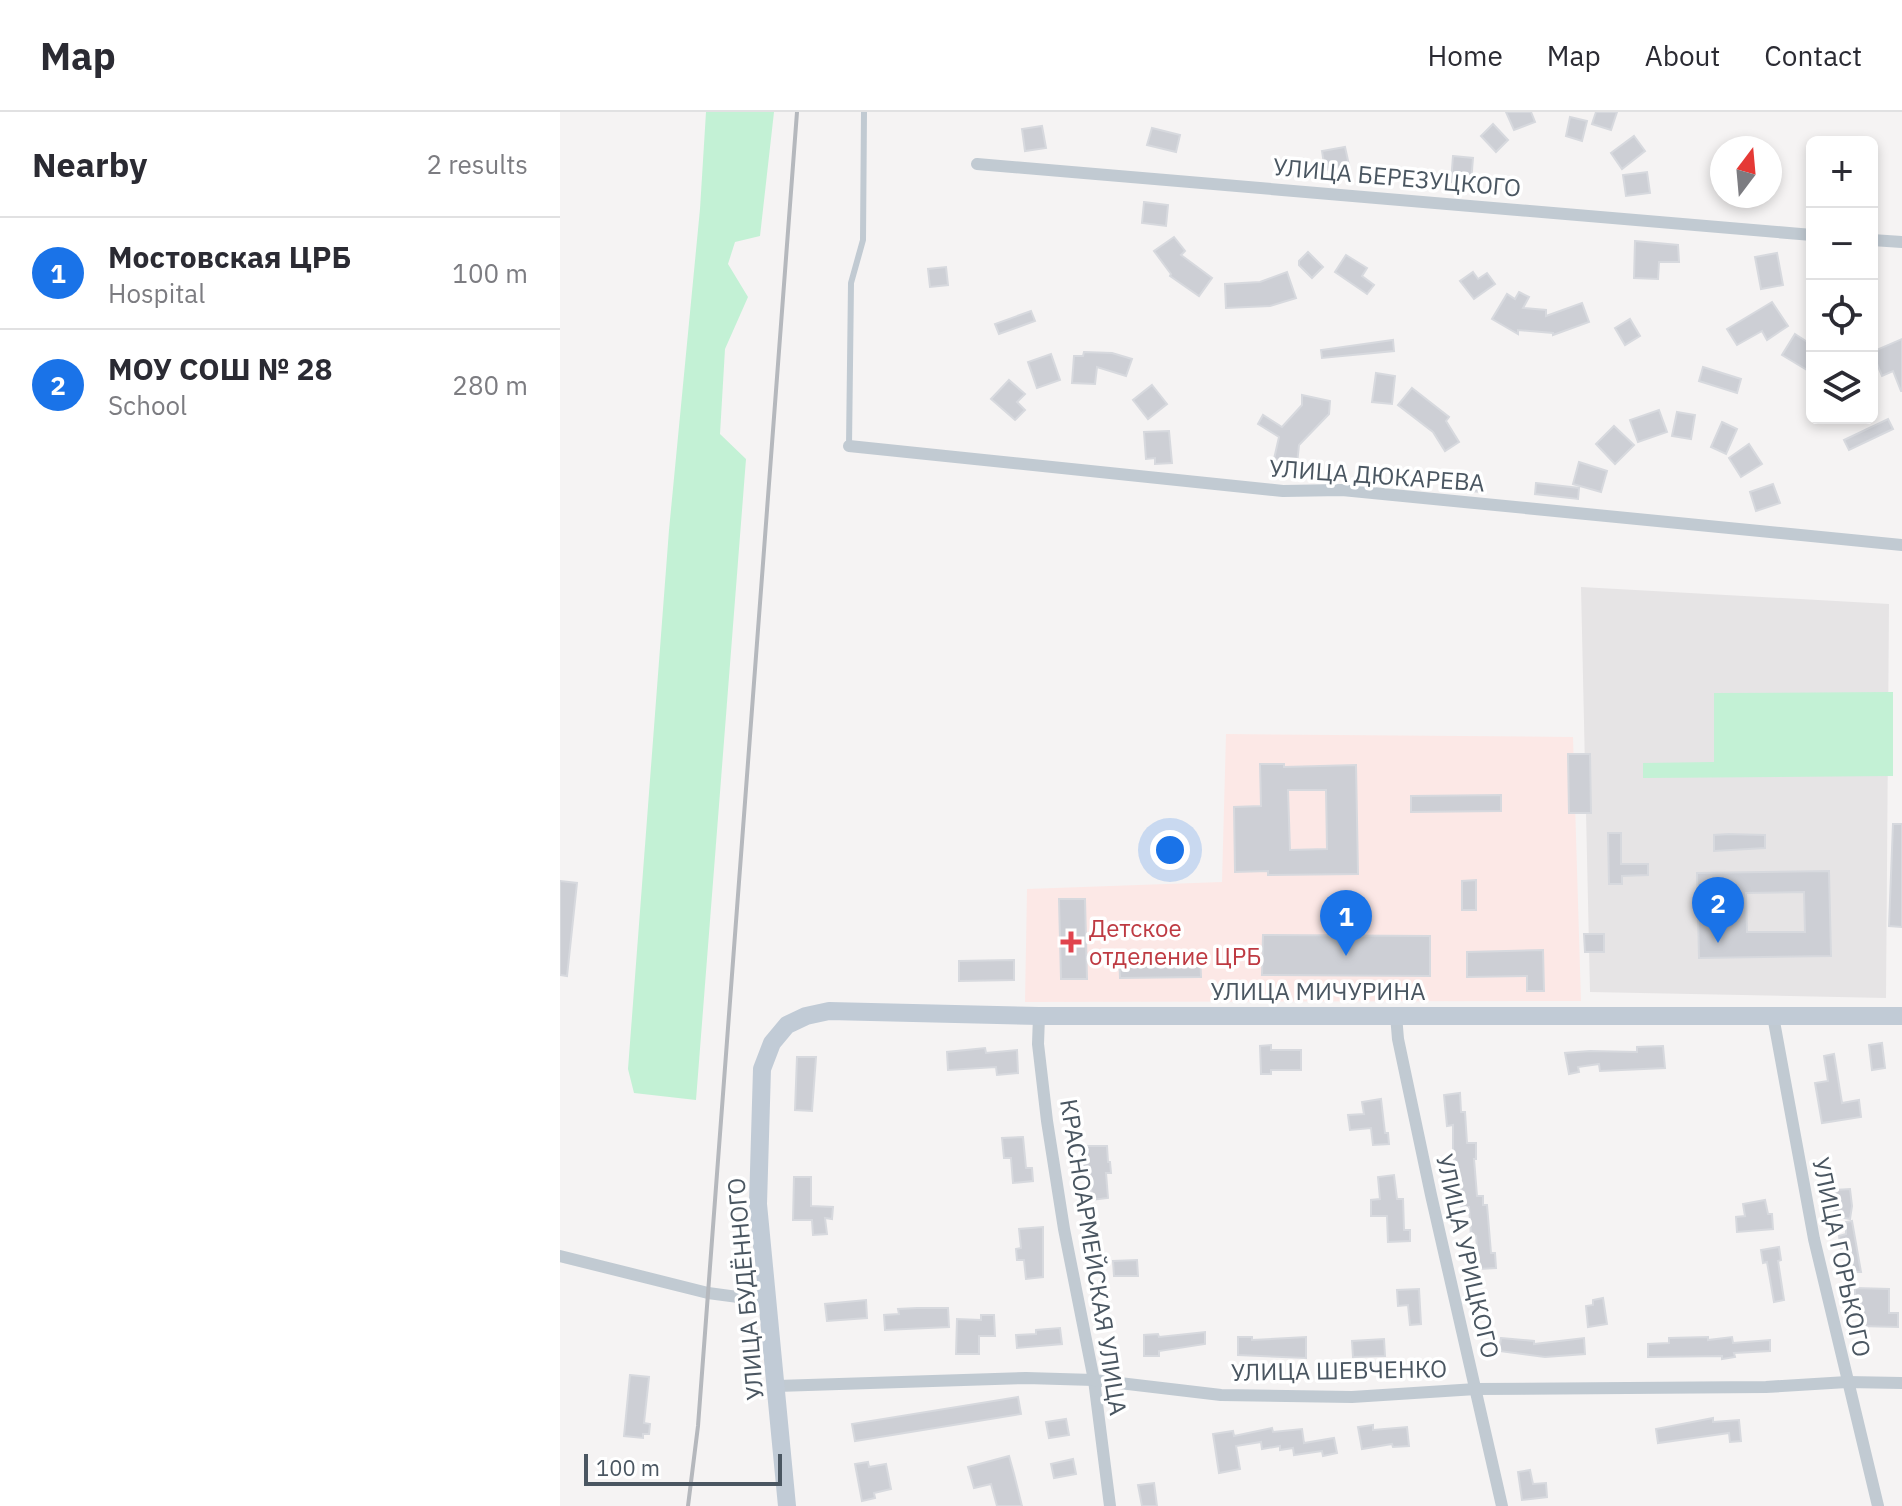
<!DOCTYPE html>
<meta charset="utf-8">
<style>
:root{--surface:#fff;--page:#f7f7f7;--text:#2b2b33;--muted:#7c7c81;--line:#e1e1e2;--accent:#1a73e8}
body{margin:0;font-family:"IBM Plex Sans",sans-serif;background:var(--page);color:var(--text)}
.controls{position:absolute;right:24px;top:24px;display:grid;overflow:hidden;border-radius:12px;box-shadow:0 4px 12px #0003}
.controls button{width:72px;height:72px;display:grid;place-items:center;padding:0;border:0;border-bottom:2px solid var(--line);background:var(--surface);color:var(--text);font:40px sans-serif}
.compass{position:absolute;left:1150px;top:24px;width:72px;height:72px;border-radius:50%;background:var(--surface);box-shadow:0 4px 12px #0003;rotate:16deg}
.scale{position:absolute;left:24px;bottom:20px;width:198px;box-sizing:border-box;padding-left:8px;border:4px solid #4a5661;border-top:0;font-size:22px;line-height:28px;white-space:nowrap;color:#4a5661;-webkit-text-stroke:6px #fff;paint-order:stroke}
.you{position:absolute;left:610px;top:738px;width:28px;height:28px;margin:-20px;border:6px solid #fff;border-radius:50%;background:#1a73e8;box-shadow:0 0 0 12px #1a73e833}
.badge{display:grid;place-items:center;width:52px;height:52px;border-radius:50%;background:var(--accent);color:#fff;font-size:26px;font-weight:700}
.pin{position:absolute;translate:-50% -66px;filter:drop-shadow(0 2px 4px #0008)}
.pin::after{content:'';position:absolute;top:42px;width:28px;height:24px;background:inherit;clip-path:polygon(0 0,100% 0,50% 100%)}
.list{margin:0;padding:0;list-style:none}
h2{display:flex;justify-content:space-between;align-items:center;height:104px;margin:0;padding:0 32px;font-size:34px}
h2 small{font-size:26px;font-weight:400;color:var(--muted)}
.list li{display:grid;grid-template-columns:52px 1fr auto;gap:24px;align-items:center;box-sizing:border-box;height:112px;padding:0 32px;border-top:2px solid var(--line)}
.list b{display:block;font-size:30px;white-space:nowrap}
.list p{margin:0;font-size:26px;white-space:nowrap;color:var(--muted)}
.list em{font-size:26px;font-style:normal;color:var(--muted)}
.icon{flex:none;width:44px;height:44px;fill:none;stroke:currentColor;stroke-width:2;stroke-linecap:round;stroke-linejoin:round}
.map{position:relative;flex:none;width:1342px;height:1394px;overflow:hidden}
header{display:flex;align-items:center;gap:48px;box-sizing:border-box;height:112px;padding:0 40px;background:var(--surface);border-bottom:2px solid var(--line)}
header strong{font-size:38px}
nav{display:flex;gap:44px;margin-inline-start:auto;font-size:28px}
main{display:flex}
aside{flex:1;background:var(--surface)}
.map>svg:first-child{display:block}
.education{fill:#e6e4e5}
.medical{fill:#fce8e6}
.green{fill:#c3f1d5}
.building{fill:#cdcfd5;stroke:#d7d9de;stroke-width:2;fill-rule:evenodd}
.lines{fill:none;stroke-linecap:round;stroke-linejoin:round}
.lane{stroke:#c1cad2;stroke-width:6}
.street{stroke:#c1cad2;stroke-width:12}
.secondary{stroke:#c1cbd6;stroke-width:18}
.rail{stroke:#b5b8bd;stroke-width:4}
.health-dot{fill:#e0444e;stroke:#fff;stroke-width:3}
.labels{text-anchor:middle;dominant-baseline:central;stroke-width:7;stroke-linejoin:round;paint-order:stroke}
.street-label{font-size:24px;fill:#4a5661;stroke:#fff}
.health-label{font-size:24px;fill:#be3a42;stroke:#fff;text-anchor:start}
</style>
<header>
<strong>Map</strong>
<nav><a>Home</a><a>Map</a><a>About</a><a>Contact</a></nav>
</header>
<main>
<aside>
<h2>Nearby<small>2 results</small></h2>
<ul class="list">
<li><span class="badge">1</span><div><b>Мостовская ЦРБ</b><p>Hospital</p></div><em>100 m</em></li>
<li><span class="badge">2</span><div><b>МОУ СОШ № 28</b><p>School</p></div><em>280 m</em></li>
</ul>
</aside>
<div class="map">
<svg width="1342" height="1394" viewBox="0 0 1342 1394">
<rect width="100%" height="100%" fill="#f5f3f3"/>
<polygon class="education" points="1021,475 1329,492 1326,886 1030,880"/>
<polygon class="medical" points="666,622 1013,625 1021,889 465,890 467,777 662,770"/>
<g class="green">
<polygon points="146,0 214,0 200,124 175,130 168,152 188,185 165,237 160,322 186,347 136,988 74,981 68,957 109,418 140,97"/>
<polygon points="1333,580 1333,664 1083,666 1083,651 1154,650 1154,581"/>
</g>
<g class="building">
<polygon points="946,0 971,0 975,10 954,18"/>
<polygon points="1036,0 1057,0 1051,18 1032,12"/>
<polygon points="1010,5 1027,9 1022,29 1006,24"/>
<polygon points="933,12 948,28 936,40 921,24"/>
<polygon points="482,14 486,36 465,39 462,17"/>
<polygon points="592,16 620,23 616,40 587,33"/>
<polygon points="1074,24 1085,39 1062,57 1051,41"/>
<polygon points="785,35 789,53 765,58 762,39"/>
<polygon points="893,44 913,46 911,71 891,70"/>
<polygon points="1087,60 1090,81 1066,84 1063,63"/>
<polygon points="584,90 608,93 606,114 582,111"/>
<polygon points="614,125 625,139 621,143 652,166 639,184 610,164 611,162 594,139"/>
<polygon points="1075,129 1118,133 1119,150 1099,150 1098,167 1074,166"/>
<polygon points="748,140 763,155 752,166 739,153 739,149"/>
<polygon points="1217,141 1223,173 1201,177 1195,145"/>
<polygon points="786,143 807,156 802,164 814,173 807,182 775,160"/>
<polygon points="386,155 388,173 370,175 368,157"/>
<polygon points="727,160 736,186 710,194 666,196 665,172 700,170"/>
<polygon points="913,160 918,167 927,161 935,172 914,187 900,169"/>
<polygon points="959,180 969,185 963,196 986,198 986,204 1022,191 1029,210 993,223 993,221 958,218 958,222 932,207 947,182 955,187"/>
<polygon points="1212,190 1228,214 1207,228 1202,219 1177,233 1167,217"/>
<polygon points="471,199 475,209 439,222 435,212"/>
<polygon points="1070,207 1080,224 1065,233 1055,216"/>
<polygon points="1235,222 1252,233 1252,261 1222,243"/>
<polygon points="1342,227 1342,279 1341,279 1333,259 1322,264 1312,240"/>
<polygon points="833,228 834,239 762,246 761,238"/>
<polygon points="524,240 552,241 572,247 566,264 537,255 535,272 512,271 514,244 523,244"/>
<polygon points="491,242 500,268 477,276 468,250"/>
<polygon points="1143,255 1181,267 1177,281 1139,269"/>
<polygon points="816,261 835,264 832,292 812,290"/>
<polygon points="449,268 465,282 457,290 465,298 455,308 431,287"/>
<polygon points="592,273 607,292 588,307 573,288"/>
<polygon points="852,276 889,305 886,309 899,330 885,339 873,320 838,293"/>
<polygon points="742,283 770,289 769,302 739,333 737,352 714,347 719,325 698,312 703,303 722,315 742,293"/>
<polygon points="1099,298 1107,320 1078,330 1070,308"/>
<polygon points="1117,300 1135,303 1131,327 1112,324"/>
<polygon points="1328,307 1333,317 1289,338 1284,328"/>
<polygon points="1162,310 1177,317 1166,342 1151,335"/>
<polygon points="1054,314 1074,333 1055,352 1036,332"/>
<polygon points="609,319 612,351 595,352 595,346 586,347 584,320"/>
<polygon points="1189,332 1202,352 1181,365 1169,346"/>
<polygon points="1019,350 1047,359 1041,380 1013,372"/>
<polygon points="887,367 922,369 921,380 886,377"/>
<polygon points="976,371 1019,376 1018,387 975,382"/>
<polygon points="1213,372 1220,391 1196,399 1190,380"/>
<polygon points="1008,642 1030,642 1031,701 1009,701"/>
<path d="M700,652H724V655L796,653L798,762L708,763V759L675,760L674,695L701,694ZM728,678H766L767,737L730,738Z"/>
<polygon points="941,683 941,699 851,700 851,684"/>
<polygon points="1333,712 1342,712 1342,815 1329,814"/>
<polygon points="1048,721 1061,721 1061,752 1088,752 1088,763 1062,764 1062,772 1049,772"/>
<polygon points="1168,722 1205,723 1205,736 1154,739 1154,723"/>
<path d="M1269,759L1271,844L1139,846L1137,761ZM1244,780L1245,820H1187L1186,781Z"/>
<polygon points="916,768 916,798 902,798 902,769"/>
<polygon points="0,769 17,771 7,864 0,863"/>
<polygon points="499,787 525,787 527,867 501,867"/>
<polygon points="1024,822 1044,822 1044,840 1025,840"/>
<polygon points="703,823 870,824 870,864 702,863"/>
<polygon points="983,838 984,879 967,879 967,864 907,865 907,840"/>
<polygon points="640,839 641,865 560,866 559,840"/>
<polygon points="454,848 454,868 399,869 399,849"/>
<polygon points="1322,931 1325,956 1312,958 1309,933"/>
<polygon points="711,933 711,938 741,938 741,958 711,958 711,962 701,962 700,934"/>
<polygon points="1103,934 1105,956 1040,959 1039,952 1018,955 1019,960 1009,962 1005,941 1030,939 1077,940 1077,935"/>
<polygon points="425,936 426,941 457,938 458,961 437,963 436,955 388,958 387,940"/>
<polygon points="1274,942 1282,991 1299,988 1301,1005 1262,1011 1255,971 1268,969 1264,944"/>
<polygon points="237,945 256,945 252,999 235,998"/>
<polygon points="900,981 901,1000 905,1000 907,1031 916,1031 916,1047 914,1047 917,1084 923,1084 923,1093 927,1093 931,1141 935,1141 936,1156 919,1157 916,1124 911,1124 909,1095 901,1095 901,1067 897,1068 893,1042 893,1013 887,1014 884,983"/>
<polygon points="821,987 825,1021 828,1021 829,1032 813,1033 811,1016 790,1018 788,1003 804,1002 802,990"/>
<polygon points="463,1025 466,1056 472,1056 473,1069 453,1071 451,1046 444,1046 442,1026"/>
<polygon points="524,1034 547,1034 548,1050 550,1050 551,1061 546,1061 548,1086 532,1088 530,1062 522,1062"/>
<polygon points="834,1063 837,1087 843,1087 844,1118 850,1118 850,1129 828,1130 827,1104 811,1104 811,1088 820,1087 818,1065"/>
<polygon points="234,1065 251,1065 251,1094 273,1095 272,1107 265,1106 267,1122 253,1123 252,1108 233,1108"/>
<polygon points="1290,1077 1292,1094 1290,1107 1274,1104 1275,1078"/>
<polygon points="1205,1088 1208,1102 1212,1102 1213,1117 1177,1120 1176,1105 1185,1104 1183,1092"/>
<polygon points="1292,1109 1301,1160 1287,1160 1287,1137 1281,1138 1279,1124 1286,1122 1286,1110"/>
<polygon points="483,1115 483,1165 466,1167 464,1148 457,1148 456,1137 461,1136 459,1117"/>
<polygon points="1219,1135 1221,1148 1218,1149 1224,1188 1214,1190 1207,1150 1203,1151 1201,1138"/>
<polygon points="577,1148 578,1164 554,1164 553,1149"/>
<polygon points="1295,1176 1329,1177 1329,1201 1338,1201 1338,1215 1300,1214 1301,1189 1295,1189"/>
<polygon points="859,1177 861,1212 850,1213 848,1193 838,1194 837,1178"/>
<polygon points="1043,1186 1047,1212 1028,1215 1026,1194 1033,1193 1033,1188"/>
<polygon points="306,1188 307,1206 267,1209 265,1192"/>
<polygon points="357,1196 388,1196 389,1215 325,1218 324,1203 339,1202 338,1197"/>
<polygon points="421,1203 434,1203 435,1224 419,1224 419,1242 396,1242 397,1207 421,1208"/>
<polygon points="500,1216 502,1232 457,1236 456,1223 476,1222 476,1218"/>
<polygon points="645,1220 645,1232 599,1239 599,1244 584,1244 584,1223 598,1222 599,1225"/>
<polygon points="678,1225 692,1225 692,1228 746,1225 746,1246 678,1243"/>
<polygon points="1148,1225 1148,1228 1172,1225 1173,1231 1210,1228 1210,1239 1174,1241 1175,1245 1162,1247 1162,1244 1088,1245 1088,1232 1109,1231 1109,1226"/>
<polygon points="941,1226 974,1229 974,1232 1024,1226 1025,1242 985,1245 939,1239"/>
<polygon points="824,1227 825,1244 793,1245 792,1229"/>
<polygon points="70,1263 89,1265 84,1311 90,1312 89,1322 83,1322 83,1326 64,1324"/>
<polygon points="458,1285 461,1302 295,1329 292,1312"/>
<polygon points="1153,1306 1153,1310 1179,1308 1181,1329 1170,1330 1169,1321 1098,1331 1096,1317"/>
<polygon points="506,1307 509,1323 489,1326 486,1310"/>
<polygon points="813,1313 813,1318 847,1315 849,1334 833,1335 832,1332 802,1337 798,1315"/>
<polygon points="712,1316 713,1320 742,1317 744,1331 774,1326 777,1341 763,1344 762,1339 734,1343 733,1336 720,1338 720,1334 702,1337 701,1330 676,1334 680,1357 659,1361 653,1322 673,1319 674,1324"/>
<polygon points="449,1344 454,1362 462,1394 437,1394 431,1372 414,1376 408,1355"/>
<polygon points="513,1347 516,1362 494,1366 491,1352"/>
<polygon points="308,1350 309,1355 326,1352 331,1377 314,1381 315,1386 302,1389 295,1352"/>
<polygon points="970,1358 973,1372 986,1371 987,1385 962,1388 958,1360"/>
<polygon points="594,1371 597,1394 582,1394 578,1373"/>
</g>
<g class="lines">
<polyline class="lane" points="289,334 291,171 303,128 304,0"/>
<g class="street">
<polyline points="417,52 1252,123"/>
<polyline points="1312,128 1342,130"/>
<polyline points="289,334 723,379 782,378 1342,433"/>
<polyline points="836,903 838,927 871,1083 942,1394"/>
<polyline points="479,904 478,932 487,1009 504,1117 534,1268 550,1394"/>
<polyline points="1213,904 1254,1127 1318,1394"/>
<polyline points="0,1144 148,1181 208,1189"/>
<polyline points="217,1274 466,1266 534,1268 661,1283 792,1285 916,1277 1206,1275 1287,1270 1342,1271"/>
</g>
<polyline class="secondary" points="227,1394 198,1092 202,957 212,931 227,913 246,904 269,899 479,904 1342,904"/>
<polyline class="rail" points="128,1394 138,1314 237,0"/>
</g>
<path class="health-dot" d="M507 818h8v8h8v8h-8v8h-8v-8h-8v-8h8z"/>
<g class="labels">
<g class="street-label">
<text transform="translate(837 65) rotate(5)">УЛИЦА БЕРЕЗУЦКОГО</text>
<text transform="translate(817 363) rotate(4)">УЛИЦА ДЮКАРЕВА</text>
<text x="758" y="879">УЛИЦА МИЧУРИНА</text>
<text transform="translate(908 1144) rotate(77)">УЛИЦА УРИЦКОГО</text>
<text transform="translate(534 1145) rotate(81)">КРАСНОАРМЕЙСКАЯ УЛИЦА</text>
<text transform="translate(1282 1145) rotate(78)">УЛИЦА ГОРЬКОГО</text>
<text transform="translate(185 1177) rotate(-95)">УЛИЦА БУДЁННОГО</text>
<text transform="translate(779 1258) rotate(-1)">УЛИЦА ШЕВЧЕНКО</text>
</g>
<g class="health-label">
<text x="529" y="816">Детское<tspan x="529" dy="28">отделение ЦРБ</tspan></text>
</g>
</g>
</svg>
<div class="controls">
<button>+</button>
<button>−</button>
<button><svg class="icon" aria-label="locate" viewBox="0 0 24 24"><circle cx="12" cy="12" r="6"/><path d="M12 2v4M12 18v4M2 12h4M18 12h4"/></svg></button>
<button><svg class="icon" aria-label="layers" viewBox="0 0 24 24"><path d="M12 4l9 5-9 5-9-5zM3 14l9 5 9-5"/></svg></button>
</div>
<svg class="compass" viewBox="-18 -18 36 36"><path d="M0-13l5 13h-10z" fill="#e53935"/><path d="M0 13l5-13h-10z" fill="#7c7c81"/></svg>
<div class="scale">100 m</div>
<div class="you"></div>
<div class="pin badge" style="left:786px;top:844px">1</div>
<div class="pin badge" style="left:1158px;top:831px">2</div>
</div>
</main>
